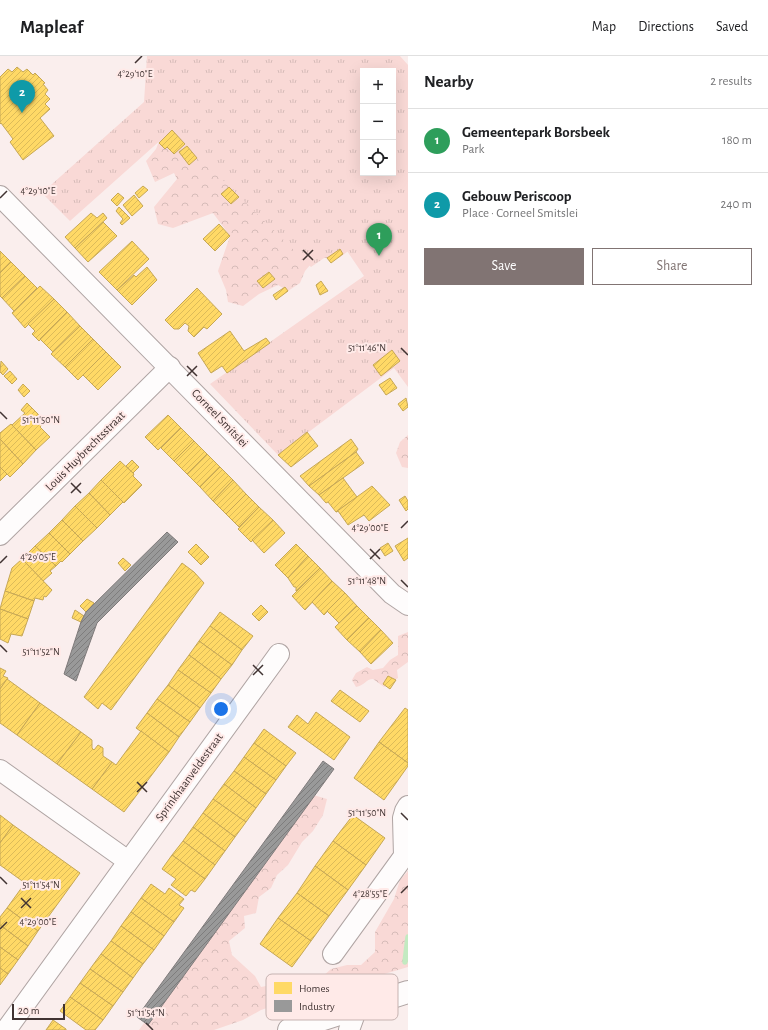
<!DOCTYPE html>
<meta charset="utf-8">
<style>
:root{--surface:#fff;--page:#f6f6f6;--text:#202124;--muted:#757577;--line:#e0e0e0;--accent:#817473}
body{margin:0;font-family:"Alegreya Sans",sans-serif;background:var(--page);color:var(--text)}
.controls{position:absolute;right:12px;top:12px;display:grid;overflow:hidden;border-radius:0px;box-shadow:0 4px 16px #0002}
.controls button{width:36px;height:36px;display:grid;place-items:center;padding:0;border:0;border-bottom:1px solid var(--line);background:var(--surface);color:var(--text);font:20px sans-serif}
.scale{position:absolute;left:12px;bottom:10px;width:53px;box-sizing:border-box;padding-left:4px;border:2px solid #403332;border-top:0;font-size:11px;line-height:14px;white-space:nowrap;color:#403332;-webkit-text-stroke:3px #ffeae8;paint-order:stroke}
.you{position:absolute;left:221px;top:653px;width:14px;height:14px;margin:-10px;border:3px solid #fff;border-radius:50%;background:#1a73e8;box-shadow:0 0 0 6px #1a73e833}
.badge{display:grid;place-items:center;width:26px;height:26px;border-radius:50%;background:var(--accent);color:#fff;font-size:13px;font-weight:700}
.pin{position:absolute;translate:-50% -33px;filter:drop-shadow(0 1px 2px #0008)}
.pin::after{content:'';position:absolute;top:21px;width:14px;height:12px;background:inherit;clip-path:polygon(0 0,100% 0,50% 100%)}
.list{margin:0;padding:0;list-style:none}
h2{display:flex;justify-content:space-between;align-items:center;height:52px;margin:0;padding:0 16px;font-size:17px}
h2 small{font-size:13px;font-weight:400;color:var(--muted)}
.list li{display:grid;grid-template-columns:26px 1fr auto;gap:12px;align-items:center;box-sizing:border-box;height:64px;padding:0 16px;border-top:1px solid var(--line)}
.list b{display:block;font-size:15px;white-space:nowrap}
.list p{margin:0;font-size:13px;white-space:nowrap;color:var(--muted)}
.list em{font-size:13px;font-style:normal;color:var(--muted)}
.actions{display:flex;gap:8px;padding:12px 16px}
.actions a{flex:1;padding:9px 0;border:1px solid var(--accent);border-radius:0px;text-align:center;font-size:14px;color:var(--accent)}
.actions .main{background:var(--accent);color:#fff}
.icon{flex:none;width:22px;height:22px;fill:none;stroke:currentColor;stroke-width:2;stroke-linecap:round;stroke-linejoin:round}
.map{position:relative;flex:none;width:408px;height:974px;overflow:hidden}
header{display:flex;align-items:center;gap:24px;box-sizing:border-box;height:56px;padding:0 20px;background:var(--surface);border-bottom:1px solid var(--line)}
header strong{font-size:19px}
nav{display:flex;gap:22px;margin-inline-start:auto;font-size:14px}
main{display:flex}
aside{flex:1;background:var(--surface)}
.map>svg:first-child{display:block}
.forest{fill:url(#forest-crowns)}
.park{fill:url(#park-tufts);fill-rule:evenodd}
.homes{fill:url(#homes-hatch);stroke:#c6a756}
.industry{fill:url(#industry-hatch);stroke:#7e7a7a}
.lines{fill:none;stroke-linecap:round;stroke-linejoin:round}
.stream{stroke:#c3eac1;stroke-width:5.5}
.street-casing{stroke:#afa4a3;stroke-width:22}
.primary-casing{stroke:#afa4a3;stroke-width:24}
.street{stroke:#fefcfc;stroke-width:20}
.primary{stroke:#fefcfc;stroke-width:22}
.ticks{fill:none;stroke:#403332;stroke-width:1.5}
.labels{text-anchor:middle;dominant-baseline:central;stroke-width:4;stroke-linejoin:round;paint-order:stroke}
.street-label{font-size:12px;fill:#403332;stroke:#ffeae8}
.key{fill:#ffeae8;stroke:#c6b3b1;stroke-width:1}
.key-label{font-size:11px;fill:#403332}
.ticks-label{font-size:10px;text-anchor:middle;fill:#403332;stroke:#ffeae8;stroke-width:4;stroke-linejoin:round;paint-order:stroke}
</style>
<header>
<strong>Mapleaf</strong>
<nav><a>Map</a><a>Directions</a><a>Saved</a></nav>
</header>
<main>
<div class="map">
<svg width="408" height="974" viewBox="0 0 408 974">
<defs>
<pattern id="forest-crowns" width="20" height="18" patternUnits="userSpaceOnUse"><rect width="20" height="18" fill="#f9d9d6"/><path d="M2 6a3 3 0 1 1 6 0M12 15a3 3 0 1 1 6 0" fill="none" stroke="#d6bbb8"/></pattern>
<pattern id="park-tufts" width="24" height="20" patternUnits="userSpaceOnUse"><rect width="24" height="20" fill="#f9d9d6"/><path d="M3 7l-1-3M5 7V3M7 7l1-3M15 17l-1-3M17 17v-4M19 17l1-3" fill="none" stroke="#d6bbb8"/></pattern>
<pattern id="homes-hatch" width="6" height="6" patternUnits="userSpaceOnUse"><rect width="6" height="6" fill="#ffd966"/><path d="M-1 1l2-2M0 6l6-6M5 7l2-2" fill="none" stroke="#dcbb59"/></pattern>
<pattern id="industry-hatch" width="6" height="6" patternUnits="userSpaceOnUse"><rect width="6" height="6" fill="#999"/><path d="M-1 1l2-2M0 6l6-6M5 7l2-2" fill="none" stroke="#7e7d7d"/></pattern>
</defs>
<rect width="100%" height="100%" fill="#faeeed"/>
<g class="forest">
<polygon points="406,10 408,150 339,202 316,202 305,215 300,227 288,235 278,229 259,238 243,250 228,246 226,234 218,215 230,180 213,157 173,172 158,168 154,151 177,123 174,117 155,126 146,105 156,93 166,68 363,117 393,117 393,15"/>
<polygon points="408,379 408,412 402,411 396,397 400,386"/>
<path d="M408,576V606L397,614L398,622L384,631L373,623C366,623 364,630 356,631L352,624L356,617L367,611L373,614L383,612L390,604L398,599V580Z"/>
<polygon points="310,738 327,743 323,759 313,775 302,786 288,809 277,819 271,832 259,841 256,857 244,860 245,872 229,885 232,899 255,920 261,931 291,925 303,927 322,921 331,913 347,909 361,909 375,896 375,876 394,843 400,824 408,815 408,911 324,936 279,953 273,954 267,952 261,954 243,964 214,974 139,974"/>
</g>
<path class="park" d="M147,0H400L408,9V331L394,312L278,399L210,328L364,220L343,189L311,211L172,74L70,165L42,137L144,46ZM363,15H393V117H363Z"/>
<g class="homes">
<polygon points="17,11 23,16 27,13 33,19 35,17 45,27 43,28 48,34 45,38 50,43 45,48 50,53 40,62 54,80 23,104 10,86 13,83 1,67 0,68 0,21 8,13 12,16"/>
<polygon points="172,74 185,88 174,98 167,91 165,93 159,87"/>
<polygon points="187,90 197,102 189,109 179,96"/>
<polygon points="143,130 148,134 139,142 135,137"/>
<polygon points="229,131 239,141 231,148 221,138"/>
<polygon points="118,137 124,142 117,150 111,144"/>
<polygon points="134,139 143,150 132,160 123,149"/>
<polygon points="119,151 130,162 122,169 120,167 123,163 116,155"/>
<polygon points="91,157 97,162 103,157 107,162 75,192 65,181"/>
<polygon points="103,166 117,180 88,206 75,192"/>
<polygon points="219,168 230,180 215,195 203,183"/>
<polygon points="132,185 149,203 117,234 99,216"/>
<polygon points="340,193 343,198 331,207 327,202"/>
<polygon points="0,195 11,206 0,217"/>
<polygon points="11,206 25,220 2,242 0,240 0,217"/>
<polygon points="147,211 157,224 132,249 117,234 134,219 136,221"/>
<polygon points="269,216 275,223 263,232 257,225"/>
<polygon points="25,220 37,232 14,255 2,242"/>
<polygon points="321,225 328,235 320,239 316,229"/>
<polygon points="40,230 54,243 25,272 12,257"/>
<polygon points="285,231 288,235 276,244 273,239"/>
<polygon points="197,232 222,258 207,273 204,271 194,281 188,275 189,270 185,267 179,273 174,273 165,264"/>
<polygon points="54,243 67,256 39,285 32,278 35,275 28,268"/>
<polygon points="67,256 80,270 53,296 40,283"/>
<polygon points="80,270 93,283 65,311 51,298"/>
<polygon points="230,275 244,295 266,282 270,287 227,317 222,310 211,317 198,297"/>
<polygon points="93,283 106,296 78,324 65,311"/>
<polygon points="392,294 400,305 381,320 373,309"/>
<polygon points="106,296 121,311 98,334 83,319"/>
<polygon points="1,305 8,313 3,319 0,316"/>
<polygon points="10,315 17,323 12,328 4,320"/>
<polygon points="390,322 397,332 386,339 379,329"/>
<polygon points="23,328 30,335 24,341 18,334"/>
<polygon points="406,342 408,351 403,355 398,348"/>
<polygon points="27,347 45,365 40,371 50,381 36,394 12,369 25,357 21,354"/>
<polygon points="168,359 181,372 158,394 145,381"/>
<polygon points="11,368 36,394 23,408 0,383 0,377"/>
<polygon points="181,372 194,385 174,405 161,392"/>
<polygon points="307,376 318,390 291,411 278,399"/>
<polygon points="0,383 23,408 10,421 0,411"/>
<polygon points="351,383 358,393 356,396 309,430 300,420"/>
<polygon points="194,385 207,398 187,418 174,405"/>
<polygon points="356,396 364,407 319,439 309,430"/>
<polygon points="207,398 220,411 200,431 187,418"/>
<polygon points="132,404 139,411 133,417 126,410"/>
<polygon points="120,405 134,418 133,420 142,429 124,447 101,424"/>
<polygon points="0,411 7,418 0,425"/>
<polygon points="220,411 233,424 213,445 200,431"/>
<polygon points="343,422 357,441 336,456 328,446 326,447 319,439"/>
<polygon points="101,424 123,446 110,459 89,437"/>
<polygon points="233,424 246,438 226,458 213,445"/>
<polygon points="372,430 390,449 369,465 364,459 348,469 338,455 336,456"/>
<polygon points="89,437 110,459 97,472 75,450"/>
<polygon points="246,438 259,451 239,471 226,458"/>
<polygon points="405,440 408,445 408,453 406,455 399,444"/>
<polygon points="75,450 97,472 83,485 62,464"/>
<polygon points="259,451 273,464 251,486 238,473"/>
<polygon points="62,464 83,485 70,498 49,477"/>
<polygon points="273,464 285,477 264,497 252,484"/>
<polygon points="49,477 70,498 62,506 61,505 56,510 35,490"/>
<polygon points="408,482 408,502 404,505 395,490"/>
<polygon points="388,487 393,495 385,500 380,492"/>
<polygon points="196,488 209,501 201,509 188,496"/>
<polygon points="296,488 308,500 288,522 275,509"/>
<polygon points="35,490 56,510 50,515 52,517 43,525 22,503"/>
<polygon points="308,500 320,512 296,535 296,531 294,531 288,522"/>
<polygon points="123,502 131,509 125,515 118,507"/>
<polygon points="22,503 52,534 46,541 44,540 43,544 35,542 34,545 5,535 12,512"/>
<polygon points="182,507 194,516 204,527 111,654 102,647 98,653 84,641"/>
<polygon points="320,512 332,525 305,554 292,540"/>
<polygon points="332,525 345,537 324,559 312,546"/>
<polygon points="5,535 34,545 28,563 0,553"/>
<polygon points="345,537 357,550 339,567 327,555"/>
<polygon points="87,543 94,547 86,556 80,550"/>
<polygon points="261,549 268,556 259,565 252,558"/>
<polygon points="357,550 369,562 347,584 335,571"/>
<polygon points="0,553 28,563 22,580 11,578 8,587 0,583"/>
<polygon points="75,554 84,560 81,566 72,562"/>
<polygon points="220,556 253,580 242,594 210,570"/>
<polygon points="369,562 381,574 360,596 347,584"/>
<polygon points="210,570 242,594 232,609 199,585"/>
<polygon points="381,574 393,587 371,608 360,596"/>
<polygon points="199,585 232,609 221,623 189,599"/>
<polygon points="189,599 221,623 211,637 178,614"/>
<polygon points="0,612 6,615 3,620 8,622 0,633"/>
<polygon points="178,614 211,637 200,652 168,629"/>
<polygon points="388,620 396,624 390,633 383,628"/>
<polygon points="7,623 40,647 17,679 0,667 0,633"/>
<polygon points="168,629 200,652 190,666 157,643"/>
<polygon points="340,634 369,655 360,666 331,645"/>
<polygon points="157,643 190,666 179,681 147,657"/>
<polygon points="40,647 81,676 57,708 17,679"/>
<polygon points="405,652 408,654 408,707 379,686"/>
<polygon points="316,656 350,681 334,704 288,671 297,659 308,668"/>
<polygon points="147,657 179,681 169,696 136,672"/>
<polygon points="264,673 296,697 286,710 254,687"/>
<polygon points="141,675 169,696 124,756 92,733 112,706 116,709"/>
<polygon points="81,676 92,684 92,692 94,694 98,689 103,692 103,700 112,706 92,733 57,708"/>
<polygon points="379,686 408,707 408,710 384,744 354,722"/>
<polygon points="254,687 286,710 276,724 244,701"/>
<polygon points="244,701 276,724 266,738 234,715"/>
<polygon points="234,715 266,738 256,752 224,728"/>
<polygon points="224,728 256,752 246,766 213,743"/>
<polygon points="213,743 246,766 235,781 203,757"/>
<polygon points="203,757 235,781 225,795 193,771"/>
<polygon points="0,759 13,769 0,787"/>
<polygon points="353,759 385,782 366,809 333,785"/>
<polygon points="13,769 80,817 38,875 7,852 25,827 0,809 0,787"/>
<polygon points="193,771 225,795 215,809 183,785"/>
<polygon points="183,785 215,809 205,823 172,799"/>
<polygon points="333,785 366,809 348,834 315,810"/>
<polygon points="172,799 205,823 195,836 191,834 186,840 171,829 176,823 162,813"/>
<polygon points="315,810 348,834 329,860 297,837"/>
<polygon points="151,828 165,838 169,832 184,843 179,849 184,852 174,866 141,842"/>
<polygon points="297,837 329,860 311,885 278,862"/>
<polygon points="141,842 174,866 164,880 131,856"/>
<polygon points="7,852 38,875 28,890 0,869 0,861"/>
<polygon points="131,856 164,880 154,894 121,870"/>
<polygon points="278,862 311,885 292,911 260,888"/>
<polygon points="0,869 28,890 18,904 0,891"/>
<polygon points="121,870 154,894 143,908 111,885"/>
<polygon points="111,885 143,908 133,922 101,898"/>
<polygon points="0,891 18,904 8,918 0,912"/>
<polygon points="101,898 133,922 123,936 90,913"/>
<polygon points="0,912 8,918 0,929"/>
<polygon points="90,913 123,936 113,950 80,927"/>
<polygon points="80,927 113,950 103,964 70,941"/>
<polygon points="70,941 103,964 95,974 86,974 60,955"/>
<polygon points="53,964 66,973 66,974 46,974"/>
</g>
<g class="industry">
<polygon points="167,476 178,486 97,567 76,625 64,618 81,566 86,556"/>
<polygon points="323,705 334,713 148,969 137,961"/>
</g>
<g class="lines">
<polyline class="stream" points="405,906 408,881"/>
<g class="street-casing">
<g id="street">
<polyline points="0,140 392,538 408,549"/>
<polyline points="0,479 170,311"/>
<polyline points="0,714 128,805"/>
<polyline points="333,898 404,800 403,762 405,755 408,750"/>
<polyline points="6,974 279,598"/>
<polyline points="349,974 357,952"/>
</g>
</g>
<g class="primary-casing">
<polyline id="primary" points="289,974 408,936"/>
</g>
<use href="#street" class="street"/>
<use href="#primary" class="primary"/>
</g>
<path class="ticks" d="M135,7L142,0M0,142L7,135M303,194L313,204M303,204L313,194M401,292L408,299M187,310L197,320M187,320L197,310M0,356L7,363M71,427L81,437M71,437L81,427M401,472L408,465M370,493L380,503M370,503L380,493M0,507L7,500M401,524L408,531M0,589L7,596M253,609L263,619M253,619L263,609M137,726L147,736M137,736L147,726M401,757L408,764M0,821L7,828M401,837L408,830M21,842L31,852M21,852L31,842M0,873L7,866M146,967L153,974"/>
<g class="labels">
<g class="street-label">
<text transform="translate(220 362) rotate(46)">Corneel Smitslei</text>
<text transform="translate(85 395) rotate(-45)">Louis Huybrechtsstraat</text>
<text transform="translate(189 721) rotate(-54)">Sprinkhaanveldestraat</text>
</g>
</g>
<rect x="266" y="918" width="132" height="46" rx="6" class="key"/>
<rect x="274" y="926" width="18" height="12" fill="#ffd966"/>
<rect x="274" y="944" width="18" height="12" fill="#999"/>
<g class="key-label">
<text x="299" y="936">Homes</text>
<text x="299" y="954">Industry</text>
</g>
<g class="ticks-label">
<text x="135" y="21">4°29'10"E</text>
<text x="38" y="138">4°29'10"E</text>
<text x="367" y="295">51°11'46"N</text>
<text x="41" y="367">51°11'50"N</text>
<text x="370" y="475">4°29'00"E</text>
<text x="38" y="504">4°29'05"E</text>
<text x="367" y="528">51°11'48"N</text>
<text x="41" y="599">51°11'52"N</text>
<text x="367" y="760">51°11'50"N</text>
<text x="41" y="832">51°11'54"N</text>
<text x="370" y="841">4°28'55"E</text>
<text x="38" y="869">4°29'00"E</text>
<text x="146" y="960">51°11'54"N</text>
</g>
</svg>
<div class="controls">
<button>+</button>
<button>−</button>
<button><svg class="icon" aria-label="locate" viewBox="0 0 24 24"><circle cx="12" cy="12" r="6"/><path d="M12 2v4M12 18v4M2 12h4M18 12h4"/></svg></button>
</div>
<div class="scale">20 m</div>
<div class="you"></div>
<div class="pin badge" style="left:379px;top:200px;background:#2e9e5b">1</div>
<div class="pin badge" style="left:22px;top:57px;background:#0f9aa8">2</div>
</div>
<aside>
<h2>Nearby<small>2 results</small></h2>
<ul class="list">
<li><span class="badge" style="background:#2e9e5b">1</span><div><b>Gemeentepark Borsbeek</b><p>Park</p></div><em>180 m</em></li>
<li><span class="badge" style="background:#0f9aa8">2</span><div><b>Gebouw Periscoop</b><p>Place · Corneel Smitslei</p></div><em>240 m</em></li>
</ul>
<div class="actions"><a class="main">Save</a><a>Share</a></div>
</aside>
</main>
